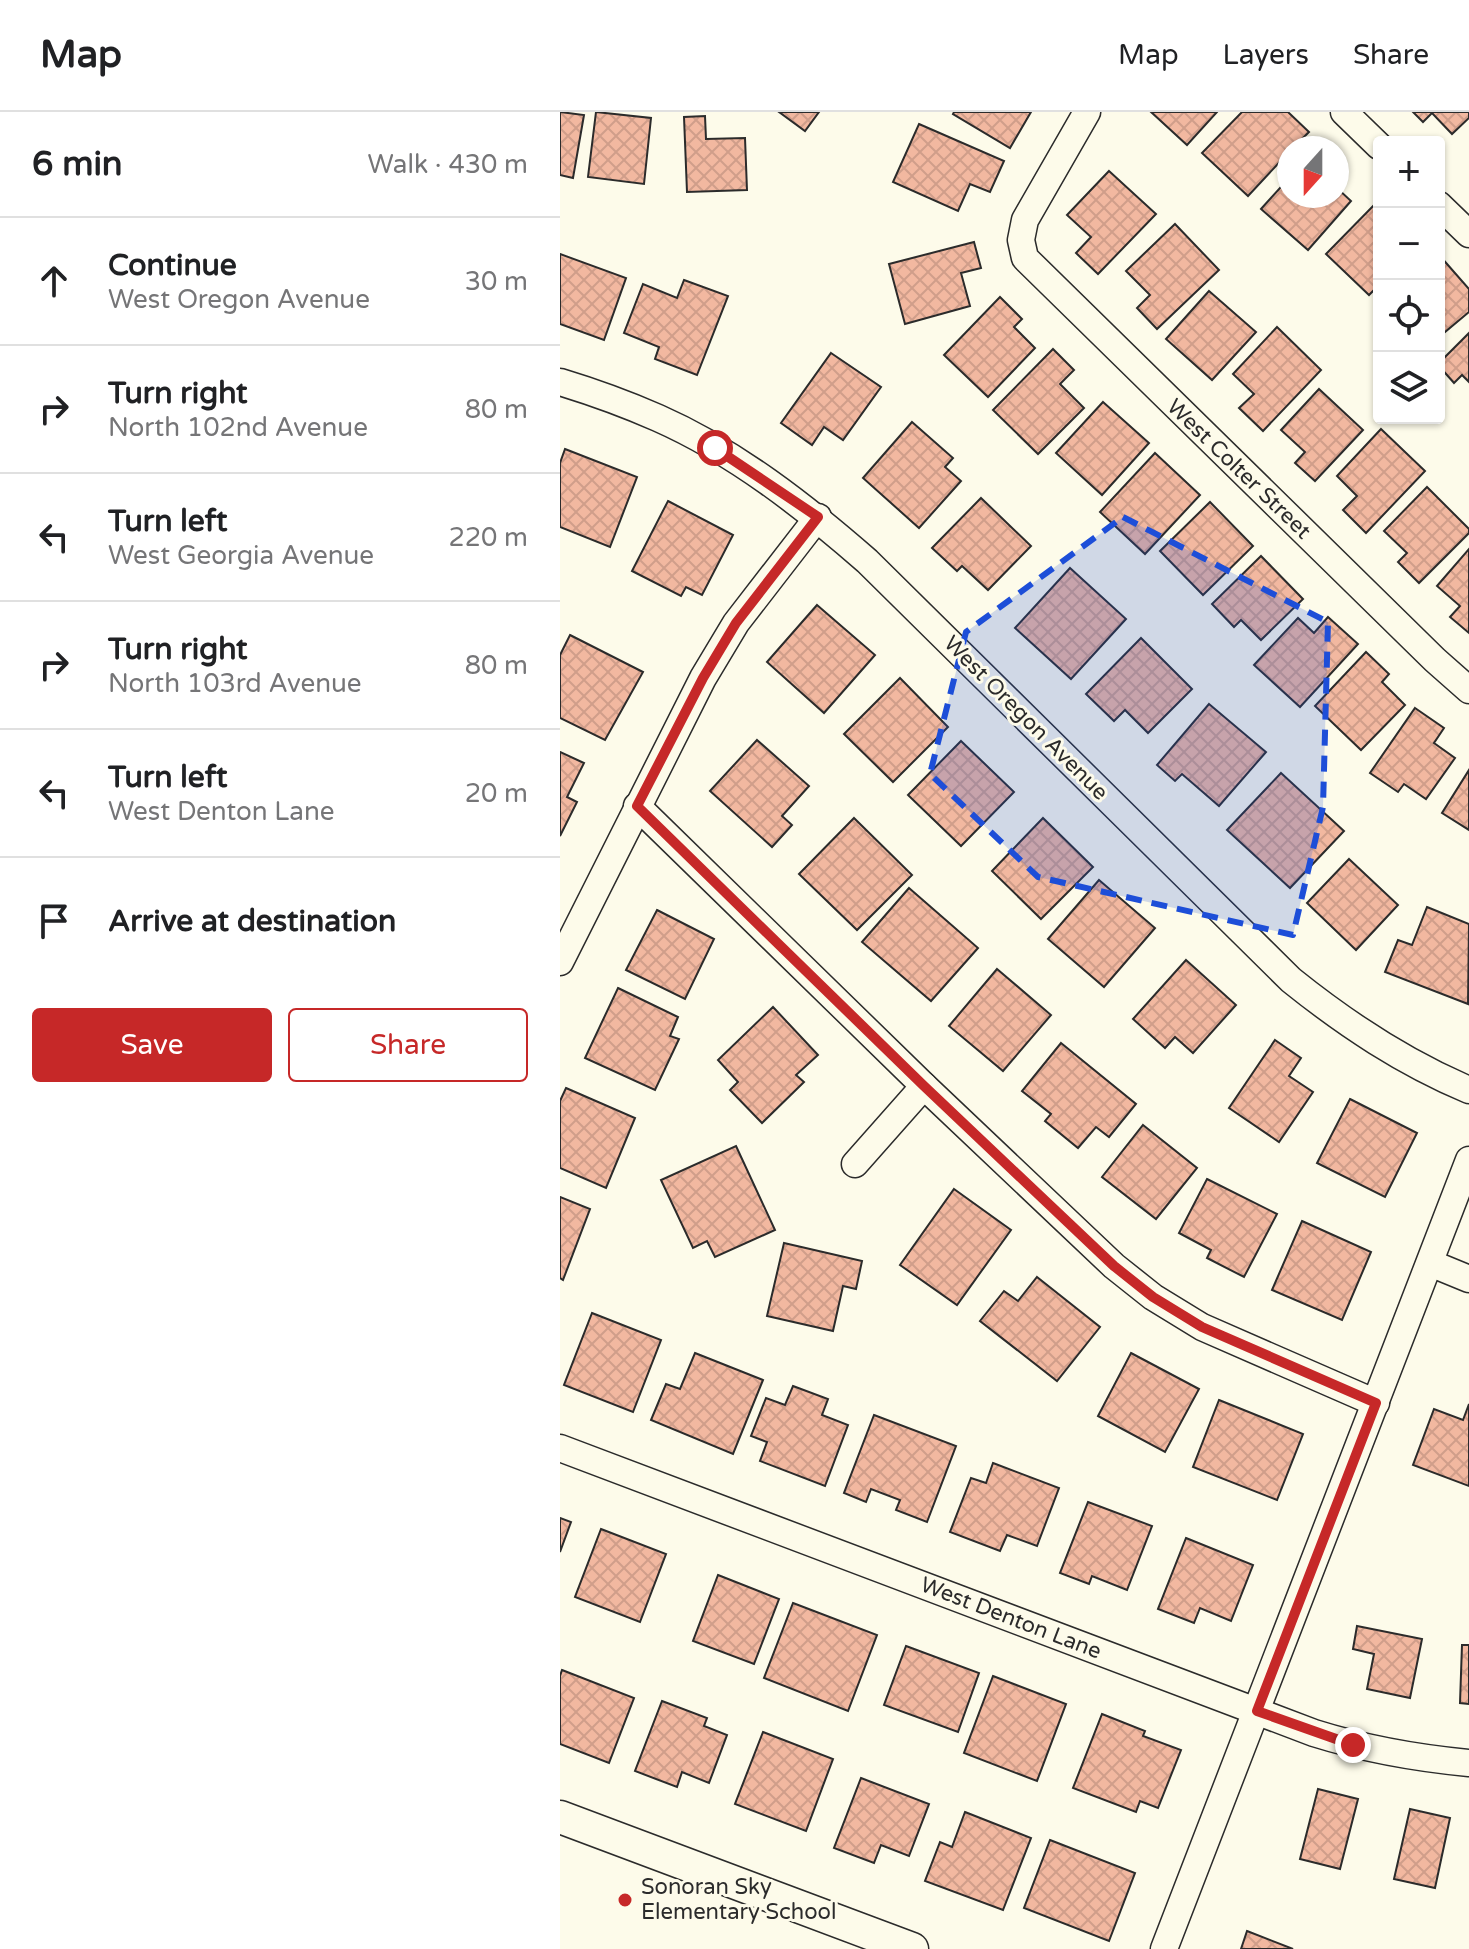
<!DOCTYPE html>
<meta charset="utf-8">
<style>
:root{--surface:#fff;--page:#f2f2f2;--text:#202124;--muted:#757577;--line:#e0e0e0;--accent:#c62828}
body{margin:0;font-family:"Varela Round",sans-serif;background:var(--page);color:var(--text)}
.controls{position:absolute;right:24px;top:24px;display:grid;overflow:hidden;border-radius:8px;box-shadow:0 2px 6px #0004}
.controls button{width:72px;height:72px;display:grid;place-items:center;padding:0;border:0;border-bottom:2px solid var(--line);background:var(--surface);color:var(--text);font:40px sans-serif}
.compass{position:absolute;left:717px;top:24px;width:72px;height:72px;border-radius:50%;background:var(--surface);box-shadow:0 2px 6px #0004;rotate:201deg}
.stop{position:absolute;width:24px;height:24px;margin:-18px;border:6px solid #c62828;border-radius:50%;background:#fff}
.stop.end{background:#c62828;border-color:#fff;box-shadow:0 2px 8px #0008}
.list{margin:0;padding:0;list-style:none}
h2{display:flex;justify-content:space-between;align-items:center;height:104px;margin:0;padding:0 32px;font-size:34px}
h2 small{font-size:26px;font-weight:400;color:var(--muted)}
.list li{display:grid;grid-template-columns:52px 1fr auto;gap:24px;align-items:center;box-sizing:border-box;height:128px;padding:0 32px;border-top:2px solid var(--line)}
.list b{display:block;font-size:30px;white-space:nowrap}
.list p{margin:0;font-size:26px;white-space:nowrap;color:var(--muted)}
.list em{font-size:26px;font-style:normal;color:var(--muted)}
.actions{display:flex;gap:16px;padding:24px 32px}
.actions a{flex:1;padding:18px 0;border:2px solid var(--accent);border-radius:8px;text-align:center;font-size:28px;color:var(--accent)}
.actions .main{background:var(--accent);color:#fff}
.icon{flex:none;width:44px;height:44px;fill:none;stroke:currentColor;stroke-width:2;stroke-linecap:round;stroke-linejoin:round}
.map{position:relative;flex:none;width:909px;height:1837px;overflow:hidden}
header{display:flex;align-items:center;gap:48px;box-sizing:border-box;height:112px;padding:0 40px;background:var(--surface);border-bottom:2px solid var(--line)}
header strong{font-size:38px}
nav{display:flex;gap:44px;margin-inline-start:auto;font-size:28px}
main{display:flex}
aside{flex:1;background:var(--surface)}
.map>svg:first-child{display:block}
.building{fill:url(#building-cross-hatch);stroke:#2b2b2b;stroke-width:2}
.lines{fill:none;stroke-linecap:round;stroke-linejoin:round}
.minor-casing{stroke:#2b2b2b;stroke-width:29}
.tertiary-casing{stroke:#2b2b2b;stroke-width:35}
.minor{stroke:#fdfbea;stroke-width:26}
.tertiary{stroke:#fdfbea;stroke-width:32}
.route{stroke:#c62828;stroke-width:10}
.marked{fill:#1d4ed8;fill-opacity:0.2;stroke:#1d4ed8;stroke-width:6;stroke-dasharray:16 10;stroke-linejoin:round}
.poi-dot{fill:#c62828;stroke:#fdfbea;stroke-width:3}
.labels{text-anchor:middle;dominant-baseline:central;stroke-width:6;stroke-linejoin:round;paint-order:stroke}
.street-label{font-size:22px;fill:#2b2b2b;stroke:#fdfbea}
.poi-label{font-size:22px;fill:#2b2b2b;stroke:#fdfbea;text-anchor:start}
</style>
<header>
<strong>Map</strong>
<nav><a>Map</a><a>Layers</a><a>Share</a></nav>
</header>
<main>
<aside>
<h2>6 min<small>Walk · 430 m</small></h2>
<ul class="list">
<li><svg class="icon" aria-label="ahead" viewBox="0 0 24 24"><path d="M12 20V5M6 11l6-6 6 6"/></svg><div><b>Continue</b><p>West Oregon Avenue</p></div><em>30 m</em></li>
<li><svg class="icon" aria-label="right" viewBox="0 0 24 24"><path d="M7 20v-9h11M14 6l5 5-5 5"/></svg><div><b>Turn right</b><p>North 102nd Avenue</p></div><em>80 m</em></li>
<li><svg class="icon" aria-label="left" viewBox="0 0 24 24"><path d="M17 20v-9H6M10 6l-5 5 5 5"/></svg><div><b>Turn left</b><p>West Georgia Avenue</p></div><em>220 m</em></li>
<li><svg class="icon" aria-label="right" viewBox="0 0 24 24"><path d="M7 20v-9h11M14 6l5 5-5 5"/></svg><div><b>Turn right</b><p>North 103rd Avenue</p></div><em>80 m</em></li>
<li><svg class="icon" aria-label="left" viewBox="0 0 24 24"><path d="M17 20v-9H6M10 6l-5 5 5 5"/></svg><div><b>Turn left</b><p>West Denton Lane</p></div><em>20 m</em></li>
<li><svg class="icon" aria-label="arrive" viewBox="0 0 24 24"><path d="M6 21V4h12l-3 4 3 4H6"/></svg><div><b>Arrive at destination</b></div></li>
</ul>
<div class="actions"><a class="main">Save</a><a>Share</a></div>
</aside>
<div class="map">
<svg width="909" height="1837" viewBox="0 0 909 1837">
<defs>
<pattern id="building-cross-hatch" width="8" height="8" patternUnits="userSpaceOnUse" patternTransform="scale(2)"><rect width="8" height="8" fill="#f2b8a0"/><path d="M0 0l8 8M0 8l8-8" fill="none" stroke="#d09e8a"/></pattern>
</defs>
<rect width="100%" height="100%" fill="#fdfbea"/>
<g class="building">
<polygon points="0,0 24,3 13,66 0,63"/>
<polygon points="36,0 91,6 84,72 28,65"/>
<polygon points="219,0 259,0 245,19"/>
<polygon points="394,0 471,0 450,36 393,2"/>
<polygon points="591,0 657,0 627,33"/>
<polygon points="682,0 728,0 749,20 733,36 729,36 729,40 688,84 642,41"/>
<polygon points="853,0 909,0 909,6 892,22 872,1 863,10"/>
<polygon points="145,4 146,27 185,26 187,78 127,80 124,5"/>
<polygon points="359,12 444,49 430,80 410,72 398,99 333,70"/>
<polygon points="549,59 596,102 538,162 516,141 531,125 507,103"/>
<polygon points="729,66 729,84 777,84 777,76 791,89 748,138 701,97"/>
<polygon points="819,88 819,173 809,183 766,142"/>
<polygon points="615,112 659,158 597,217 577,196 590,183 566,159"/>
<polygon points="414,130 421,156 401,161 410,194 345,212 329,152"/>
<polygon points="0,142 66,166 44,228 0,212"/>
<polygon points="880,144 909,177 909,200 879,225"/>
<polygon points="124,168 168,184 137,263 95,247 99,235 64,221 83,172 117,186"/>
<polygon points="649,179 696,220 652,268 606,227"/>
<polygon points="440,185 462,207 454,215 475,236 428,285 384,243"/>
<polygon points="717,215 761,258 703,319 679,296 694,282 673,262"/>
<polygon points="909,221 909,270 902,263 894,271 879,254 879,251"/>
<polygon points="493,237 514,258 500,272 524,296 478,342 433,298"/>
<polygon points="271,241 321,275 283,328 264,315 252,333 221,311"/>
<polygon points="759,277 803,318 755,369 735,351 745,340 721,318"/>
<polygon points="543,290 589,331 542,383 496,341"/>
<polygon points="352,310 393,346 385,355 401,369 359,416 303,366"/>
<polygon points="821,317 865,359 806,421 783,398 797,384 777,364"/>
<polygon points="5,337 77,365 50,435 0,415 0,351"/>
<polygon points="595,341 640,383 585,442 540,400"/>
<polygon points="867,375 909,417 909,421 859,471 838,450 847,441 824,419"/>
<polygon points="421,386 471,434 428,478 402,454 397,459 372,436"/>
<polygon points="108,389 173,423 142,483 126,475 121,484 72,459"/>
<polygon points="650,390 693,434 643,483 600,439"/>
<polygon points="909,437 909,521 890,505 900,494 877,474"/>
<polygon points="701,444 743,487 701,528 681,508 674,515 652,492"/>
<polygon points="510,456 566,507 511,567 455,516"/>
<polygon points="257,493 315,543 264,601 207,550"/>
<polygon points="768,505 798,532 740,595 694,553 738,506 754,521"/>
<polygon points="10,523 83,560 45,628 0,606 0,543"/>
<polygon points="581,526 632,577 588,621 565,598 554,609 526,582"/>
<polygon points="806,540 829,562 822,570 845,593 801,638 755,594"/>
<polygon points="340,566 388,615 333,670 284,622"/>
<polygon points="649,592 706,640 659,694 622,662 615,669 597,653"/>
<polygon points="855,596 884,616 874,631 895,646 866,687 844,672 838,680 810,661"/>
<polygon points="197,628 249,674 222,704 232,713 212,735 150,679"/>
<polygon points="401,629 454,680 401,734 348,683"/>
<polygon points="0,640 24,651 7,685 17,690 0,724"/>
<polygon points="909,658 909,718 882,701"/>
<polygon points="721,661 784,719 730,776 667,718"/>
<polygon points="294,706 352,763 297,818 239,762"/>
<polygon points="483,706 533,755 481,807 432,759"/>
<polygon points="789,747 838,793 796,838 747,791"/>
<polygon points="539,768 595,816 544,875 488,827"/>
<polygon points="349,776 418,836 371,889 302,830"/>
<polygon points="867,795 909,812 908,892 825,860 838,828 852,833"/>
<polygon points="97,798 154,827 125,887 66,858"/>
<polygon points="626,848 676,893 633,941 615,925 605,936 573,907"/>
<polygon points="437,857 491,903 443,959 389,914"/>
<polygon points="58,876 118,905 110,924 119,927 95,978 25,946"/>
<polygon points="213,895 258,943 236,963 244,970 202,1011 170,978 178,970 158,948"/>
<polygon points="715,928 741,946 729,964 753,980 719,1030 669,996"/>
<polygon points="501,931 576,992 549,1025 536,1015 518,1036 485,1009 491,1002 462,979"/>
<polygon points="6,976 75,1006 46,1076 0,1056 0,989"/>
<polygon points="790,987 857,1021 825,1085 757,1051"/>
<polygon points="583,1013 637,1056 596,1107 542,1065"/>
<polygon points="176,1034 215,1118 155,1145 147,1129 133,1136 101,1068"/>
<polygon points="647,1067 717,1102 684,1165 647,1146 651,1138 619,1121"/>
<polygon points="394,1077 451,1118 397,1193 340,1153"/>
<polygon points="0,1085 30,1097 3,1168 0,1166"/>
<polygon points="742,1109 811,1140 782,1208 712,1178"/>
<polygon points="224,1131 302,1149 296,1177 283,1174 273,1219 207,1204"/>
<polygon points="477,1165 540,1215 497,1269 420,1209 444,1179 458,1189"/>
<polygon points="32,1201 101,1228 73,1300 4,1273"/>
<polygon points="135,1241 203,1268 173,1342 91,1308 106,1272 120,1277"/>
<polygon points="571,1241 639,1277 605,1340 538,1304"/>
<polygon points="233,1274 268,1287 262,1303 288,1313 265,1374 200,1349 207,1330 191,1324 206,1286 225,1293"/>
<polygon points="659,1288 743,1322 717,1388 633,1355"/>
<polygon points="909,1292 909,1374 853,1353 874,1297 903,1308"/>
<polygon points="314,1303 396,1334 367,1410 336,1398 340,1388 311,1377 306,1390 284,1381"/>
<polygon points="433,1351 499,1376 477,1434 447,1423 440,1439 390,1420 411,1366 426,1371"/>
<polygon points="528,1390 592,1414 567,1478 532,1464 529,1472 500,1461"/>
<polygon points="0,1406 11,1410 0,1440"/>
<polygon points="41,1417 106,1442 80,1510 15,1485"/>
<polygon points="626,1426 693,1453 671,1509 640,1496 634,1511 598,1497"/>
<polygon points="158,1463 219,1487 194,1552 133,1529"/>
<polygon points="233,1491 317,1523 288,1599 204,1566"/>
<polygon points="797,1514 862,1527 850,1586 807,1577 814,1542 793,1537"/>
<polygon points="902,1533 909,1533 909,1592 900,1591"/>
<polygon points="346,1534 419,1561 398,1620 324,1593"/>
<polygon points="2,1558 74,1586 49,1651 0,1632 0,1564"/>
<polygon points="433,1564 506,1592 477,1669 404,1641"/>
<polygon points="102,1589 147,1606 144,1614 167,1623 149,1671 122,1660 117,1675 75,1659"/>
<polygon points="542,1602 585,1619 583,1624 621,1638 598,1696 580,1689 576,1700 513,1676"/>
<polygon points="203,1620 273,1647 246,1719 175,1692"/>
<polygon points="301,1666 369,1692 349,1744 321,1733 314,1751 274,1736"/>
<polygon points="758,1677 798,1687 780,1757 740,1747"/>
<polygon points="850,1697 890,1706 875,1776 834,1767"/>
<polygon points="405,1700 471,1726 443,1798 365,1769 380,1730 392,1735"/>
<polygon points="490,1728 575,1761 549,1829 464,1796"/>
<polygon points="687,1819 733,1837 681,1837"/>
</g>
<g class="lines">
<g class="minor-casing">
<g id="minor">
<polyline points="527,0 465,108 461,128 465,146 875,548 909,578"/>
<polyline points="784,0 819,34"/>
<polyline points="879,93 909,122"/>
<path d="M0,270C33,280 66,292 98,306C175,340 244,394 307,449L731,868C787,913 843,950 909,978"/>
<polyline points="77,694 364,974 554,1154 593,1185 642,1215 816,1291"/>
<polyline points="0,850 143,566 176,511 258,405"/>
<polyline points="295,1052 364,974"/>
<polyline points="870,1151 909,1167"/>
<path d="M0,1336L754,1621C805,1637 856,1646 909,1651"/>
<polyline points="604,1837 909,1048"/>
</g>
</g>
<g class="tertiary-casing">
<polyline id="tertiary" points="0,1705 352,1837"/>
</g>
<use href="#minor" class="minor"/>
<use href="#tertiary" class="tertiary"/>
</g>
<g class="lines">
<polyline class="route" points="155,336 258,405 176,511 143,566 77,694 364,974 554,1154 593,1185 642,1215 816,1291 697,1599 793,1633"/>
</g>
<path class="marked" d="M563,405L768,510L763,695L733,823L478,765L370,662L406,520Z"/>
<circle class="poi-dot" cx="65" cy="1788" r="8"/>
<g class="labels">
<g class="street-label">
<text transform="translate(679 357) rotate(44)">West Colter Street</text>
<text transform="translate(466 606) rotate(45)">West Oregon Avenue</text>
<text transform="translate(451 1506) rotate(21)">West Denton Lane</text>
</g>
<g class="poi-label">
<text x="81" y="1775">Sonoran Sky<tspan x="81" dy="25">Elementary School</tspan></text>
</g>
</g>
</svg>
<div class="controls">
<button>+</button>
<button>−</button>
<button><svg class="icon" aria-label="locate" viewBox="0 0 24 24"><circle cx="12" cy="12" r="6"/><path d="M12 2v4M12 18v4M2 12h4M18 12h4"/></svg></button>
<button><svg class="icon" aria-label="layers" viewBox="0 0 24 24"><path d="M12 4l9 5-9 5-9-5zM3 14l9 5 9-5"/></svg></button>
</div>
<svg class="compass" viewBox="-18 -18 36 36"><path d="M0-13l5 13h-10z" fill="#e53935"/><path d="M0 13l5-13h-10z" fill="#757577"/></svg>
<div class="stop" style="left:155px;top:336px"></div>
<div class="stop end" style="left:793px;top:1633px"></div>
</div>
</main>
